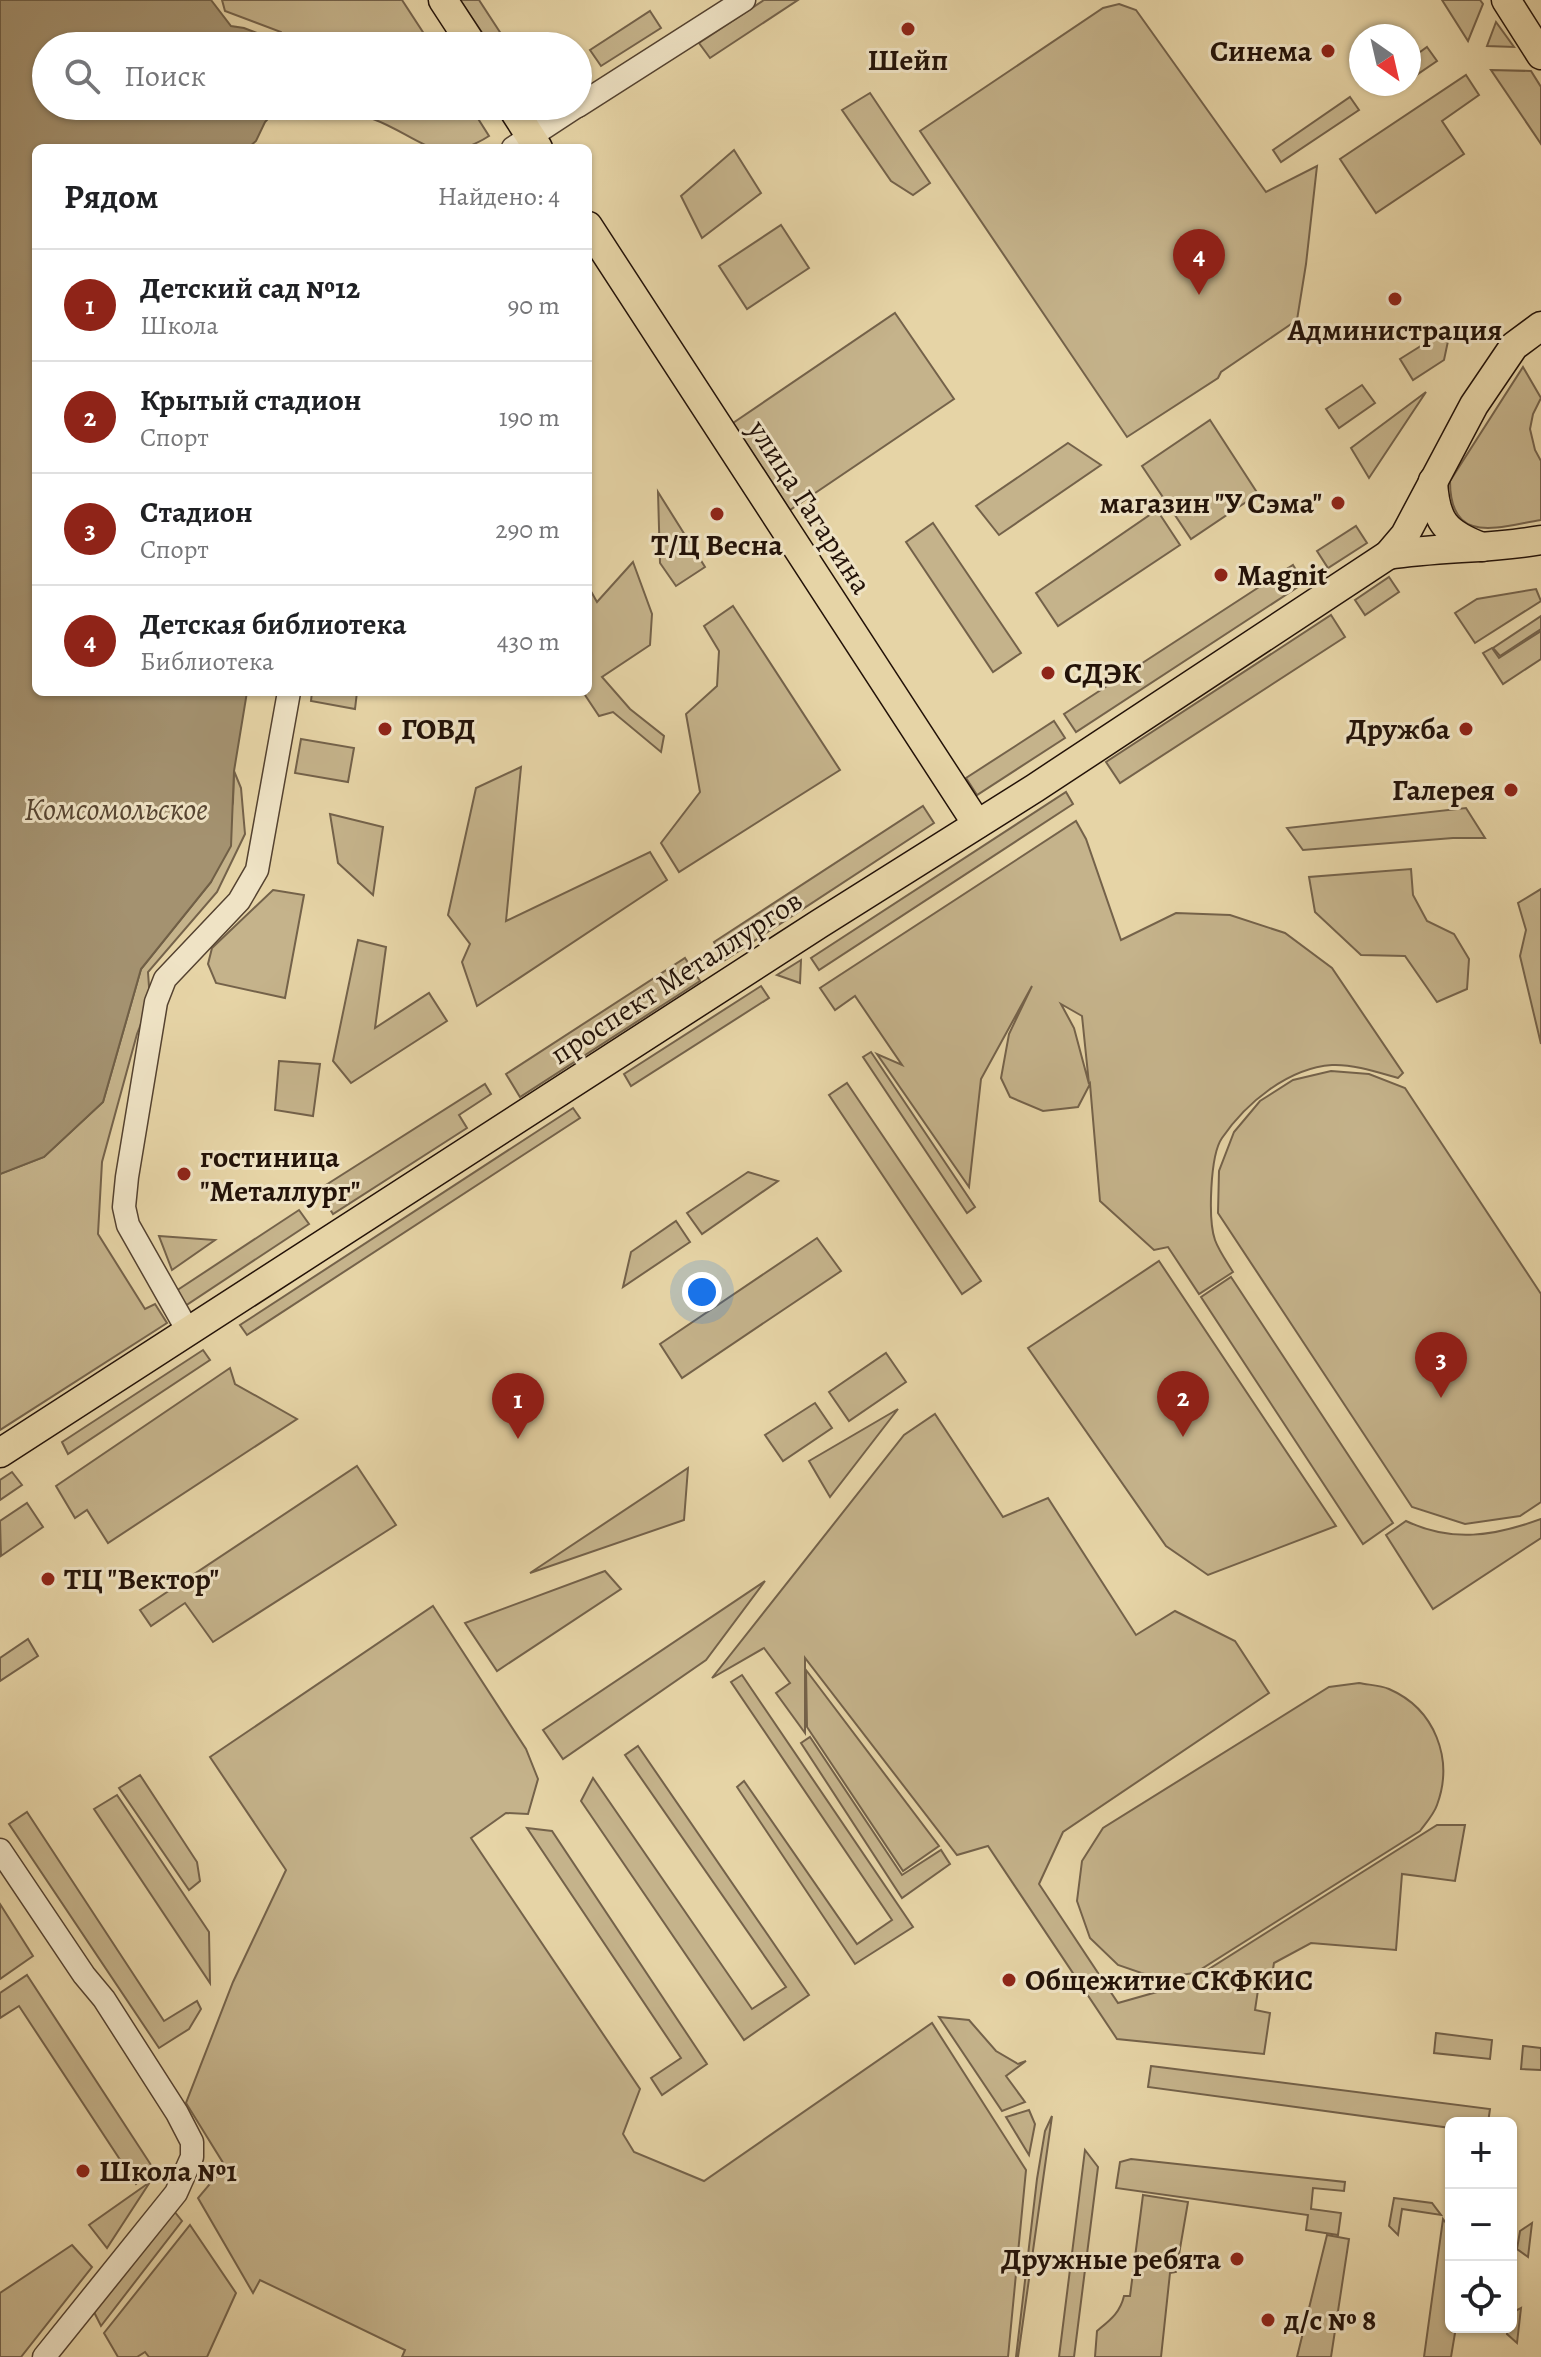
<!DOCTYPE html>
<html lang="ru">
<meta charset="utf-8">
<style>
:root{--surface:#fff;--page:#f2f2f2;--text:#202124;--muted:#757577;--line:#e0e0e0;--accent:#8f2418}
body{margin:0;font-family:Alegreya,serif;background:var(--page);color:var(--text)}
.controls{position:absolute;right:24px;bottom:24px;display:grid;overflow:hidden;border-radius:12px;box-shadow:0 2px 6px #0004}
.controls button{width:72px;height:72px;display:grid;place-items:center;padding:0;border:0;border-bottom:2px solid var(--line);background:var(--surface);color:var(--text);font:40px sans-serif}
.compass{position:absolute;left:1349px;top:24px;width:72px;height:72px;border-radius:50%;background:var(--surface);box-shadow:0 2px 6px #0004;rotate:146deg}
.you{position:absolute;left:702px;top:1292px;width:28px;height:28px;margin:-20px;border:6px solid #fff;border-radius:50%;background:#1a73e8;box-shadow:0 0 0 12px #1a73e833}
.badge{display:grid;place-items:center;width:52px;height:52px;border-radius:50%;background:var(--accent);color:#fff;font-size:26px;font-weight:700}
.pin{position:absolute;translate:-50% -66px;filter:drop-shadow(0 2px 4px #0008)}
.pin::after{content:'';position:absolute;top:42px;width:28px;height:24px;background:inherit;clip-path:polygon(0 0,100% 0,50% 100%)}
.list{margin:0;padding:0;list-style:none}
h2{display:flex;justify-content:space-between;align-items:center;height:104px;margin:0;padding:0 32px;font-size:34px}
h2 small{font-size:26px;font-weight:400;color:var(--muted)}
.list li{display:grid;grid-template-columns:52px 1fr auto;gap:24px;align-items:center;box-sizing:border-box;height:112px;padding:0 32px;border-top:2px solid var(--line)}
.list b{display:block;font-size:30px;white-space:nowrap}
.list p{margin:0;font-size:26px;white-space:nowrap;color:var(--muted)}
.list em{font-size:26px;font-style:normal;color:var(--muted)}
.icon{flex:none;width:44px;height:44px;fill:none;stroke:currentColor;stroke-width:2;stroke-linecap:round;stroke-linejoin:round}
.map{position:relative;flex:none;width:1541px;height:2357px;overflow:hidden}
.search{position:absolute;background:var(--surface);box-shadow:0 2px 6px #0004;left:32px;top:32px;width:560px;height:88px;display:flex;align-items:center;gap:20px;box-sizing:border-box;padding:0 28px;border-radius:44px;color:var(--muted);font-size:30px}
.panel{position:absolute;background:var(--surface);box-shadow:0 2px 6px #0004;left:32px;top:144px;width:560px;height:552px;border-radius:12px}
.map>svg:first-child{display:block}
.green{fill:#c5b38b;stroke:#74624a;stroke-width:2;fill-rule:evenodd}
.water{fill:#a49270;stroke:#705f46;stroke-width:2}
.lines{fill:none;stroke-linecap:round;stroke-linejoin:round}
.minor-casing{stroke:#544230;stroke-width:25}
.major-casing{stroke:#231208;stroke-width:31}
.minor{stroke:#efe3c5;stroke-width:22}
.major{stroke:#e6d4a6;stroke-width:28}
.poi-dot{fill:#8f2418;stroke:#efe3c5;stroke-width:3}
.labels{text-anchor:middle;dominant-baseline:central;stroke-width:6;stroke-linejoin:round;paint-order:stroke}
.poi-label{font-size:30px;font-weight:bold;fill:#231208;stroke:#efe3c5;text-anchor:start}
.street-label{font-size:30px;fill:#231208;stroke:#efe3c5}
.water-label{font-size:32px;font-style:italic;fill:#574532;stroke:#efe3c5}
</style>
<div class="map">
<svg width="1541" height="2357" viewBox="0 0 1541 2357">
<rect width="100%" height="100%" fill="#e6d4a6"/>
<filter id="stains"><feTurbulence type="fractalNoise" baseFrequency=".0025" numOctaves="4"/><feColorMatrix values="0 0 0 0 .2 0 0 0 0 .09 0 0 0 0 .02 0 0 0 .5 -.17"/></filter>
<radialGradient id="worn" r=".72"><stop offset=".6" stop-color="#630" stop-opacity="0"/><stop offset="1" stop-color="#630" stop-opacity=".3"/></radialGradient>
<g class="green">
<polygon points="222,0 402,0 432,46 289,46 281,32 225,11"/>
<polygon points="460,0 479,0 509,46 491,46"/>
<polygon points="764,0 798,0 710,58 699,43"/>
<polygon points="1442,0 1480,0 1483,4 1468,41"/>
<polygon points="1119,4 1136,10 1266,192 1317,166 1306,264 1297,320 1221,372 1218,378 1127,437 920,131 1103,8"/>
<polygon points="650,11 661,28 601,66 590,50"/>
<polygon points="1496,22 1514,47 1487,46"/>
<polygon points="1427,47 1437,61 1409,80 1409,60"/>
<polygon points="1491,70 1531,71 1541,87 1541,144"/>
<polygon points="1466,75 1479,95 1442,121 1464,154 1376,213 1340,159"/>
<polygon points="870,93 930,183 913,195 891,181 842,110"/>
<polygon points="1350,97 1359,110 1281,162 1273,150"/>
<path d="M324,106H470L489,136C437,169 419,136 373,119C357,113 340,110 324,106Z"/>
<polygon points="734,150 761,193 702,238 681,196"/>
<polygon points="781,225 809,268 747,309 719,266"/>
<polygon points="895,313 954,399 790,510 733,423"/>
<polygon points="1451,327 1444,360 1413,380 1400,359"/>
<path d="M1523,367L1541,398L1533,414L1530,429L1535,450L1541,461V520C1498,527 1450,546 1450,481Z"/>
<polygon points="1362,385 1375,403 1339,428 1326,409"/>
<polygon points="1426,392 1369,478 1351,448"/>
<polygon points="1210,420 1258,494 1191,539 1142,466"/>
<polygon points="1068,443 1101,465 999,535 976,506"/>
<polygon points="658,492 705,567 676,586 660,563"/>
<polygon points="1157,510 1180,545 1058,626 1036,593"/>
<polygon points="933,523 1021,653 993,672 906,542"/>
<polygon points="1356,526 1367,543 1328,568 1317,551"/>
<polygon points="633,562 652,614 650,645 602,677 630,709 664,736 661,752 613,712 599,716 583,692 588,692 588,586 597,602"/>
<polygon points="1293,565 1304,583 1076,732 1064,714"/>
<polygon points="1389,577 1399,592 1365,615 1355,600"/>
<polygon points="1536,589 1541,601 1475,643 1455,613 1477,599"/>
<polygon points="733,606 840,770 679,872 661,843 700,792 686,714 717,686 719,651 704,626"/>
<polygon points="1331,615 1345,637 1120,783 1106,762"/>
<polygon points="1541,616 1541,629 1500,656 1493,648"/>
<polygon points="1541,631 1541,659 1503,684 1483,653 1492,648 1499,658"/>
<polygon points="312,692 357,692 355,709 311,701"/>
<polygon points="1054,721 1065,738 977,795 966,778"/>
<polygon points="301,739 354,748 348,782 295,773"/>
<polygon points="521,767 506,921 650,852 667,880 477,1006 462,962 470,944 448,915 476,788"/>
<polygon points="234,771 241,788 245,834 217,892 148,972 150,1001 137,1034 102,1162 98,1234 145,1309 155,1304 167,1323 0,1430 0,1174 44,1157 103,1102 141,969 211,882 233,802"/>
<polygon points="1066,792 1073,804 819,970 811,958"/>
<polygon points="923,806 934,823 725,960 714,942"/>
<polygon points="1466,808 1485,838 1453,838 1303,850 1287,828"/>
<polygon points="330,814 383,827 373,895 338,863"/>
<path d="M1076,821L1086,839L1121,940L1176,913L1230,915L1285,933L1332,968L1403,1073L1398,1078C1377,1072 1353,1064 1332,1065C1288,1068 1246,1103 1222,1138C1210,1155 1208,1220 1215,1240C1219,1251 1227,1262 1233,1272L1199,1294L1168,1247L1154,1250L1100,1201L1090,1084L1078,1107L1043,1111L1010,1097L1001,1078L1009,1034L1032,986L981,1079L969,1187L877,1054L902,1065L855,996L835,1010L820,988ZM1061,1004L1082,1016L1089,1084L1074,1028Z"/>
<polygon points="1411,869 1413,895 1427,921 1454,934 1469,959 1467,989 1437,1002 1405,956 1361,955 1315,912 1309,877"/>
<polygon points="1541,889 1541,1044 1520,956 1526,930 1518,903"/>
<polygon points="273,890 304,895 285,998 216,983 208,964 212,948"/>
<polygon points="358,940 386,947 375,1028 429,993 447,1021 351,1083 333,1061"/>
<polygon points="685,958 700,981 520,1097 506,1074"/>
<polygon points="801,960 800,983 777,975"/>
<polygon points="761,986 769,998 631,1086 624,1074"/>
<polygon points="871,1052 975,1207 967,1213 863,1057"/>
<polygon points="279,1061 320,1064 313,1116 275,1110"/>
<polygon points="1331,1071 1369,1074 1405,1088 1541,1294 1541,1502 1520,1516 1465,1524 1412,1507 1218,1213 1219,1171 1234,1132 1260,1101 1293,1080"/>
<polygon points="847,1083 981,1281 962,1294 829,1095"/>
<polygon points="485,1084 491,1094 459,1115 467,1128 333,1214 318,1190"/>
<polygon points="573,1108 580,1118 247,1335 240,1325"/>
<polygon points="748,1172 778,1181 702,1234 687,1213"/>
<polygon points="299,1210 309,1224 185,1306 176,1291"/>
<polygon points="676,1221 690,1242 623,1287 631,1252"/>
<polygon points="159,1236 215,1240 172,1270"/>
<polygon points="817,1238 841,1271 682,1378 660,1344"/>
<polygon points="1159,1261 1336,1526 1208,1575 1166,1546 1028,1348"/>
<polygon points="1231,1277 1393,1523 1363,1544 1201,1297"/>
<polygon points="203,1350 210,1360 68,1454 62,1442"/>
<polygon points="886,1353 906,1382 849,1421 829,1392"/>
<polygon points="230,1368 235,1384 297,1419 108,1543 87,1510 75,1518 56,1486"/>
<polygon points="815,1403 832,1428 783,1461 765,1435"/>
<polygon points="898,1409 830,1497 809,1461"/>
<polygon points="935,1414 1003,1517 1048,1498 1136,1635 1175,1611 1235,1641 1269,1693 1063,1832 1039,1884 1118,2003 1185,1984 1437,1825 1465,1825 1455,1881 1402,1874 1396,1950 1311,1943 1274,1963 1270,1987 1258,1990 1255,2010 1270,2013 1264,2054 1117,2039 988,1846 957,1855 805,1658 805,1733 776,1693 790,1683 764,1648 712,1678 904,1435"/>
<polygon points="357,1466 396,1525 213,1642 185,1603 151,1626 140,1610"/>
<polygon points="688,1468 684,1520 530,1573"/>
<polygon points="12,1472 22,1485 0,1500 0,1480"/>
<polygon points="27,1503 43,1527 1,1556 0,1521"/>
<path d="M1541,1519V1538L1433,1609L1386,1535L1406,1521C1452,1543 1494,1536 1541,1519Z"/>
<polygon points="605,1571 621,1589 497,1671 465,1623"/>
<polygon points="765,1581 706,1660 563,1759 543,1730"/>
<polygon points="433,1606 526,1749 538,1779 528,1814 506,1813 471,1838 640,2089 623,2134 634,2152 704,2181 932,2023 1026,2170 1008,2357 402,2357 405,2350 260,2280 253,2293 198,2198 225,2166 186,2103 233,1982 286,1870 210,1757"/>
<polygon points="28,1639 38,1656 0,1681 0,1658"/>
<polygon points="806,1670 939,1846 903,1871 807,1727"/>
<polygon points="742,1675 913,1927 855,1964 737,1787 744,1781 857,1944 892,1920 731,1682"/>
<path d="M1359,1683C1368,1685 1380,1685 1389,1689C1435,1709 1454,1759 1437,1805C1434,1814 1426,1823 1420,1831L1195,1973L1156,1978L1118,1965L1090,1938L1077,1901L1082,1861L1103,1828L1329,1687Z"/>
<polygon points="810,1737 902,1875 941,1850 950,1864 902,1898 801,1743"/>
<polygon points="638,1746 809,1995 744,2040 581,1801 593,1778 752,2009 786,1987 625,1755"/>
<polygon points="140,1775 197,1862 200,1881 189,1890 119,1788"/>
<polygon points="117,1795 209,1932 210,1983 94,1809"/>
<polygon points="27,1812 164,2021 197,2001 201,2009 189,2029 159,2048 9,1824"/>
<polygon points="527,1828 552,1831 707,2064 662,2095 651,2078 681,2058"/>
<polygon points="0,1904 33,1956 0,1979"/>
<polygon points="27,1975 153,2168 136,2184 19,2006 0,2018 0,1993"/>
<polygon points="939,2017 969,2020 996,2051 1018,2064 1026,2061 1006,2076 1025,2102 1002,2111"/>
<polygon points="1436,2033 1492,2040 1490,2059 1434,2053"/>
<polygon points="1523,2046 1541,2048 1541,2070 1521,2069"/>
<polygon points="1151,2066 1490,2109 1488,2123 1451,2123 1451,2128 1148,2087"/>
<polygon points="1029,2110 1035,2124 1029,2155 1006,2117"/>
<polygon points="1052,2116 1018,2357 1016,2357 1037,2179 1045,2131"/>
<polygon points="1085,2150 1098,2167 1074,2357 1059,2357"/>
<polygon points="1131,2159 1345,2182 1344,2191 1313,2188 1311,2209 1341,2213 1338,2235 1306,2230 1308,2215 1116,2188 1120,2162"/>
<polygon points="150,2182 107,2248 89,2225"/>
<path d="M1143,2195L1188,2202L1176,2272L1170,2273L1161,2357H1095L1097,2331C1110,2320 1120,2313 1124,2296H1130Z"/>
<polygon points="1394,2198 1432,2203 1441,2215 1402,2209 1398,2235 1389,2226"/>
<polygon points="174,2211 182,2221 101,2326 94,2312"/>
<polygon points="1443,2219 1451,2230 1451,2327 1456,2327 1451,2357 1424,2357"/>
<polygon points="1532,2223 1528,2257 1517,2249 1520,2231"/>
<polygon points="190,2225 236,2293 207,2357 149,2357 145,2352 137,2357 118,2357 104,2333"/>
<polygon points="1327,2235 1349,2239 1331,2357 1297,2357"/>
<polygon points="72,2245 92,2267 21,2357 0,2357 0,2293"/>
<polygon points="1521,2308 1517,2343 1507,2334 1508,2327 1511,2327 1511,2313"/>
</g>
<polygon class="water" points="0,0 211,0 231,26 244,28 275,40 277,46 46,46 46,106 280,106 265,122 256,141 248,148 36,148 36,692 247,692 234,771 231,846 211,882 141,969 103,1102 44,1157 0,1174"/>
<g class="lines">
<g class="minor-casing">
<g id="minor">
<polyline points="578,106 744,0"/>
<polyline points="513,148 577,106"/>
<polyline points="188,1331 128,1225 124,1207 127,1177 156,1002 165,979 239,901 257,870 289,692"/>
<polyline points="0,1850 84,1975 104,1999 177,2113 192,2142 192,2157 176,2193 44,2357"/>
</g>
</g>
<g class="major-casing">
<g id="major">
<polyline points="443,0 473,46"/>
<polyline points="1506,0 1541,55"/>
<polyline points="511,106 538,148"/>
<polyline points="588,226 977,824"/>
<path d="M1433,481C1435,521 1445,533 1482,547"/>
<path d="M1388,555C1439,547 1490,549 1541,540"/>
<polyline points="0,1453 819,924 1035,788 1388,555 1405,535 1474,405 1514,346 1541,326"/>
</g>
</g>
<use href="#minor" class="minor"/>
<use href="#major" class="major"/>
</g>
<g class="poi-dot">
<circle cx="908" cy="29" r="8"/>
<circle cx="1328" cy="51" r="8"/>
<circle cx="1395" cy="299" r="8"/>
<circle cx="1338" cy="503" r="8"/>
<circle cx="717" cy="514" r="8"/>
<circle cx="1221" cy="575" r="8"/>
<circle cx="1048" cy="673" r="8"/>
<circle cx="385" cy="729" r="8"/>
<circle cx="1466" cy="729" r="8"/>
<circle cx="1511" cy="790" r="8"/>
<circle cx="184" cy="1174" r="8"/>
<circle cx="48" cy="1579" r="8"/>
<circle cx="1009" cy="1980" r="8"/>
<circle cx="83" cy="2171" r="8"/>
<circle cx="1237" cy="2259" r="8"/>
<circle cx="1268" cy="2320" r="8"/>
</g>
<g class="labels">
<g class="poi-label">
<text x="1312" y="51" text-anchor="end">Синема</text>
<text x="908" y="60" text-anchor="middle">Шейп</text>
<text x="1395" y="330" text-anchor="middle">Администрация</text>
<text x="1322" y="503" text-anchor="end">магазин "У Сэма"</text>
<text x="717" y="545" text-anchor="middle">Т/Ц Весна</text>
<text x="1237" y="575">Magnit</text>
<text x="1064" y="673">СДЭК</text>
<text x="401" y="729">ГОВД</text>
<text x="1450" y="729" text-anchor="end">Дружба</text>
<text x="1495" y="790" text-anchor="end">Галерея</text>
<text x="200" y="1157">гостиница<tspan x="200" dy="34">"Металлург"</tspan></text>
<text x="64" y="1579">ТЦ "Вектор"</text>
<text x="1025" y="1980">Общежитие СКФКИС</text>
<text x="99" y="2171">Школа №1</text>
<text x="1221" y="2259" text-anchor="end">Дружные ребята</text>
<text x="1284" y="2320">д/с № 8</text>
</g>
<g class="street-label">
<text transform="translate(810 507) rotate(57)">улица Гагарина</text>
<text transform="translate(676 977) rotate(-33)">проспект Металлургов</text>
</g>
<g class="water-label">
<text x="116" y="809">Комсомольское</text>
</g>
</g>
<rect width="100%" height="100%" filter="url(#stains)"/>
<rect width="100%" height="100%" fill="url(#worn)"/>
</svg>
<div class="controls">
<button>+</button>
<button>−</button>
<button><svg class="icon" aria-label="locate" viewBox="0 0 24 24"><circle cx="12" cy="12" r="6"/><path d="M12 2v4M12 18v4M2 12h4M18 12h4"/></svg></button>
</div>
<svg class="compass" viewBox="-18 -18 36 36"><path d="M0-13l5 13h-10z" fill="#e53935"/><path d="M0 13l5-13h-10z" fill="#757577"/></svg>
<div class="you"></div>
<div class="pin badge" style="left:518px;top:1439px">1</div>
<div class="pin badge" style="left:1183px;top:1437px">2</div>
<div class="pin badge" style="left:1441px;top:1398px">3</div>
<div class="pin badge" style="left:1199px;top:295px">4</div>
<div class="search"><svg class="icon" aria-label="search" viewBox="0 0 24 24"><circle cx="10" cy="10" r="6"/><path d="M15 15l6 6"/></svg>Поиск</div>
<section class="panel">
<h2>Рядом<small>Найдено: 4</small></h2>
<ul class="list">
<li><span class="badge">1</span><div><b>Детский сад №12</b><p>Школа</p></div><em>90 m</em></li>
<li><span class="badge">2</span><div><b>Крытый стадион</b><p>Спорт</p></div><em>190 m</em></li>
<li><span class="badge">3</span><div><b>Стадион</b><p>Спорт</p></div><em>290 m</em></li>
<li><span class="badge">4</span><div><b>Детская библиотека</b><p>Библиотека</p></div><em>430 m</em></li>
</ul>
</section>
</div>
